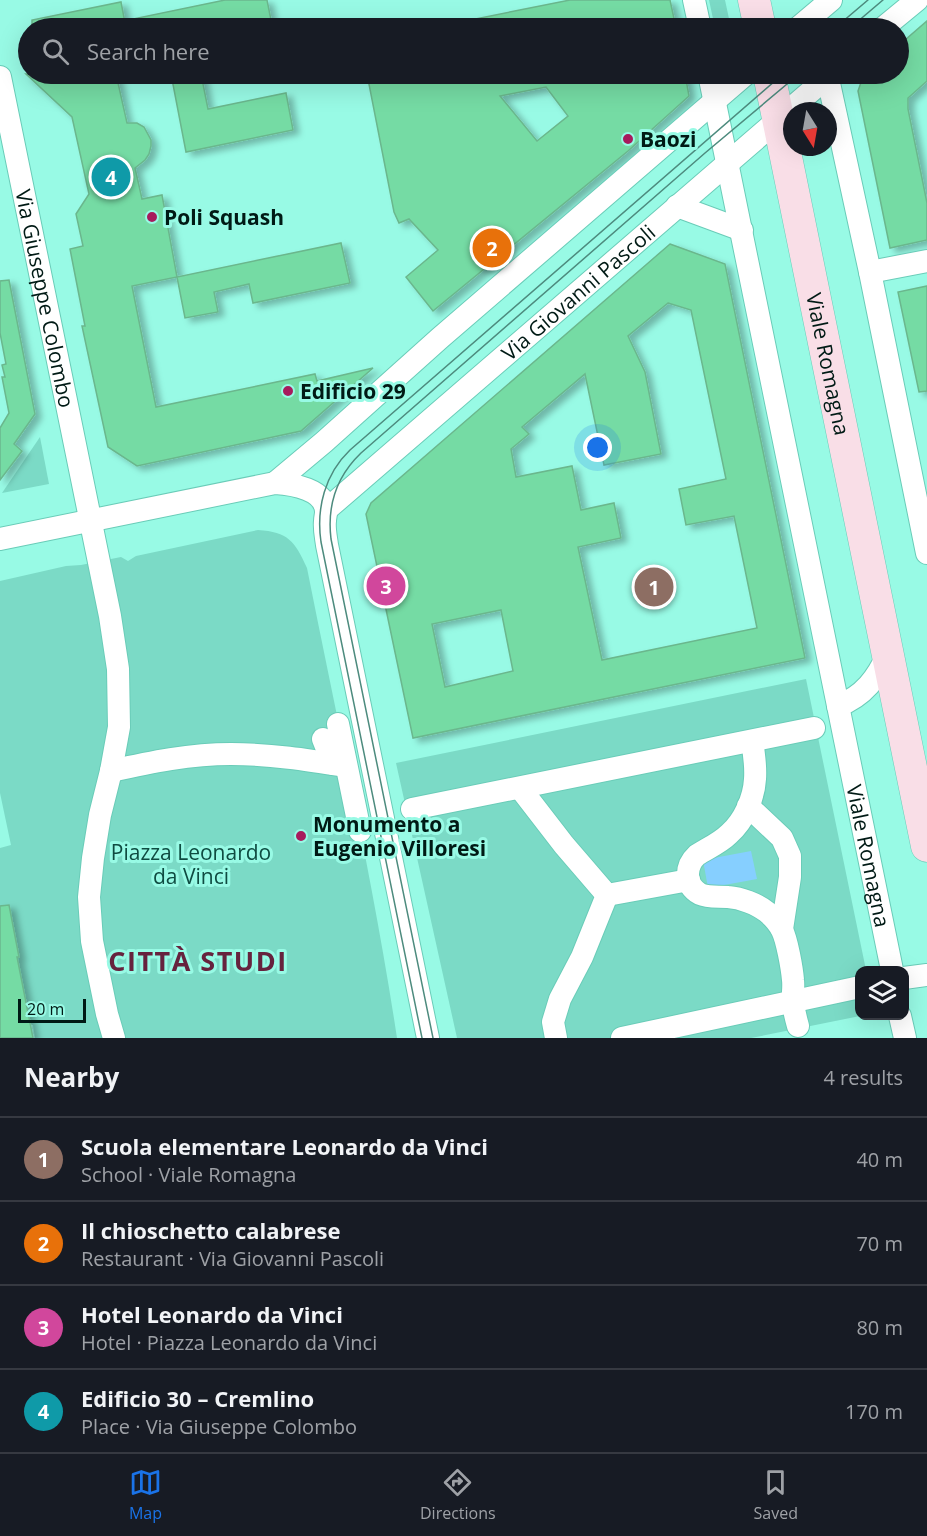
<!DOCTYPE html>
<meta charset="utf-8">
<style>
:root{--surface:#171b24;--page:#242831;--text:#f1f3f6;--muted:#9ea1a6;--line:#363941;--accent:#1a73e8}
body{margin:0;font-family:"Open Sans",sans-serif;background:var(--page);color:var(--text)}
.controls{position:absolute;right:18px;bottom:18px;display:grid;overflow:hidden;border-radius:12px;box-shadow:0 6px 24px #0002}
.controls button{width:54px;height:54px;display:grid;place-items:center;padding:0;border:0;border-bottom:2px solid var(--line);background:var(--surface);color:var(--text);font:30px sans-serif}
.compass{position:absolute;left:783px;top:102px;width:54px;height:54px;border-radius:50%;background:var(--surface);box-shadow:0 6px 24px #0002;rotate:169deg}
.scale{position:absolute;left:18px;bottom:15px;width:68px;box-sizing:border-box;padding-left:6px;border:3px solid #001a15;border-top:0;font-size:16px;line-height:21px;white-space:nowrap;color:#001a15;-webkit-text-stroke:4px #98fae5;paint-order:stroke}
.you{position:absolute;left:598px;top:448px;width:21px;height:21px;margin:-15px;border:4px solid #fff;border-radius:50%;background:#1a73e8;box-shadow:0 0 0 9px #1a73e833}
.badge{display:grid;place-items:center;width:39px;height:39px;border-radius:50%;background:var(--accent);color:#fff;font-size:20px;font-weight:700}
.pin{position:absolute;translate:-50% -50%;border:3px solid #fff;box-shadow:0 2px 6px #0006}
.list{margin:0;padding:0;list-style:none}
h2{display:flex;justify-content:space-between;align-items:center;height:78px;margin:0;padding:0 24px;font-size:26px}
h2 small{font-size:20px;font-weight:400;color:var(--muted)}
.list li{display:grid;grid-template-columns:39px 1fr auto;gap:18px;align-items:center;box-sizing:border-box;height:84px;padding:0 24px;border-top:2px solid var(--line)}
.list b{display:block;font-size:22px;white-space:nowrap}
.list p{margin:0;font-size:20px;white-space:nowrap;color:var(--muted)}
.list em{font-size:20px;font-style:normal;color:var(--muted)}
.icon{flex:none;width:33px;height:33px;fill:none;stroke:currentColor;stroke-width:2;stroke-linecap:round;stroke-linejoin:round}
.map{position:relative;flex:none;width:927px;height:1038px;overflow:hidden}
.search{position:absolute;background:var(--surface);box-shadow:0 6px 24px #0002;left:18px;right:18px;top:18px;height:66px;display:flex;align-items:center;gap:15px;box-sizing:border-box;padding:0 21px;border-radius:33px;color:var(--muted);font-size:22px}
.sheet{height:414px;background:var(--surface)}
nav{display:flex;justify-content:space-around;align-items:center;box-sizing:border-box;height:84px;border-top:2px solid var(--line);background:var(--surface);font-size:16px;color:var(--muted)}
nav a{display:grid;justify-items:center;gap:3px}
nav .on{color:var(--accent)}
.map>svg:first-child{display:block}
.green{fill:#7bdac6}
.water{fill:#86cfff}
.building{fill:#75dba4;stroke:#6bb78d;stroke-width:1.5;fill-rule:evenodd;filter:url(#shadow)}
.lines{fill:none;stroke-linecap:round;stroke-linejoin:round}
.street-casing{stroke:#6accb8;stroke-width:24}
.secondary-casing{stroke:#6accb8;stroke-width:33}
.street{stroke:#fff;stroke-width:22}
.secondary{stroke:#f9dee7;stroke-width:32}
.tram{stroke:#4d8b7e;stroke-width:1.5}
.poi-dot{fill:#a71b5d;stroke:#98fae5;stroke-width:2}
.labels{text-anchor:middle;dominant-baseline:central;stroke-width:6;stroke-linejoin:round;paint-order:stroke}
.poi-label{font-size:21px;font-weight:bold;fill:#001a15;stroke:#98fae5;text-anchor:start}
.street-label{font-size:21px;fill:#001a15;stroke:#98fae5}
.park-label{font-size:21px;fill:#0f4b41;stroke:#98fae5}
.district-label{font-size:27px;font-weight:bold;letter-spacing:1.5px;fill:#66233e;stroke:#98fae5}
</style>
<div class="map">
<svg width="927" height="1038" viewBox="0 0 927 1038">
<defs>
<filter id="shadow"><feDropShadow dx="6" dy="4" stdDeviation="3" flood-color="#0004"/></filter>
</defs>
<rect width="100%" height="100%" fill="#98fae5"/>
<g class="green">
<polygon points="709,0 725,0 731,28 715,28"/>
<polygon points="40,437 49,484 2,493"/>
<path d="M258,530C288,532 295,541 307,568C338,724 373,880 397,1038H35L33,1025H30L17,957H18L0,920V848L11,845L0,793V581L66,566L81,565L121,557L128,561L136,556Z"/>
<polygon points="806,679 866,970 860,970 860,1016 751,1038 457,1038 396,763"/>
</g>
<polygon class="water" points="751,851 757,879 708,888 703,860"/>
<g class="building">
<polygon points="225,0 267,0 271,20 245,25 246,28 128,28 128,20"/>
<polygon points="570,0 670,0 676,28 471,28 470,20"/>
<polygon points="121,2 126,28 32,28 32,20"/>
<polygon points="927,21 927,81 908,98 908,109 927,203 927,240 890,248 858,91 864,74 898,74 898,46"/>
<polygon points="26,74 116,74 127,123 137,123 144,127 151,140 151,146 149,154 145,160 135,168 142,199 162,195 177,277 132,286 156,407 315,374 317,381 373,368 301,431 137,466 108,447 82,326 85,326 70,249 83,246 76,214 89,194 72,117"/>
<polygon points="171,74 201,74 208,109 286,93 293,130 186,152"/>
<path d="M367,74H685L689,96L628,151L433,311L406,277L438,250L409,219L399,223L394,212ZM546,87L568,116L537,141L500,96Z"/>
<polygon points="341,243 350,283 253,303 249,284 214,292 218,312 185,318 177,277"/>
<path d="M670,244L725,264L805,658L413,738L366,514L371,503ZM668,303L691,310L726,479L679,489L686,525L734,516L757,628L602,660L578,547L621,538L614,503L581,510L572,466L516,477L511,449L529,434L522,427L585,374L604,465L661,454L645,372L628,336ZM501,610L513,671L445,687L432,624Z"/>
<polygon points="9,280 35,414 14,444 22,451 0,480 0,428 9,413 2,377 5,377 2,365 6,364 0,333 0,281"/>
<polygon points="927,286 927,391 919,392 898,292"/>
<polygon points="9,905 19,957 17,957 33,1038 0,1038 0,906"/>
</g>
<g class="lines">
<g class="street-casing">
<g id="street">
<polyline points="694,0 700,28"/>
<polyline points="798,28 831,0"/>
<polyline points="883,28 917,0"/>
<path id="s1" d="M709,74L892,970"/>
<polyline points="827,74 870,272 927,553"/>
<path id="s2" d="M0,77L110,616L118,669L119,727L111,771L100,815L93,858L89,897L92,941L107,1014L114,1038"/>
<polyline points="677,206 742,230"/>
<polyline points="870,272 927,261"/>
<polyline points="275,483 324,442 440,338 746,74"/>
<path id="s3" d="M326,510L831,74"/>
<path d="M0,539L275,483C292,484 326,489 326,512C326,515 325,518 325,521C324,529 326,537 327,545L428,1038"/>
<path d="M838,706C864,696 877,678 888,654"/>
<polyline points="338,724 360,831"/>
<polyline points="323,739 333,764"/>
<path d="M752,741C754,753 756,766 755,779C754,798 744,821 729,834C720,843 708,848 697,855C685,866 684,885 700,894C709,898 719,896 728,897C741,898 757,904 767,912C772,916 779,924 782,930C787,940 792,968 793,980C794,988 792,996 793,1003C794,1011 796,1019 798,1026"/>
<path d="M111,771C151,762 190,754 231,754C270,754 308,760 346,766"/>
<polyline points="520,788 564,845 607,895 582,957 560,999 553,1022 556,1038"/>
<polyline points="748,806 782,838 790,856 790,877 782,929"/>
<polyline points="412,809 814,728"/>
<polyline points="607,895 689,880"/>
<polyline points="904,978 927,975"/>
<polyline points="900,1016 905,1038"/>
<polyline points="622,1038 860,987"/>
</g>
</g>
<g class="secondary-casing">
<g id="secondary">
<polyline points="754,0 760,28"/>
<path id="s4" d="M769,74L927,846"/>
</g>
</g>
<use href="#street" class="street"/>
<use href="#secondary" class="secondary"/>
<g class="tram">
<polyline points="835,28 868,0"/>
<polyline points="850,28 883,0"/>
<path d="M422,1038L321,542C316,508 325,474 350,450L783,74"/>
<path d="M433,1038L331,539C327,506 337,476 361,453L705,153L799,74"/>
</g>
</g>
<g class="poi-dot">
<circle cx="628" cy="139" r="6"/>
<circle cx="152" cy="217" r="6"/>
<circle cx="288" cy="391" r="6"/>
<circle cx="301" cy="836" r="6"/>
</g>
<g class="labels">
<g class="poi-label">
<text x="640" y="139">Baozi</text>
<text x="164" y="217">Poli Squash</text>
<text x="300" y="391">Edificio 29</text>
<text x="313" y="824">Monumento a<tspan x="313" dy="24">Eugenio Villoresi</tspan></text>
</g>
<g class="street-label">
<text stroke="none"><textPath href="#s3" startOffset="333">Via Giovanni Pascoli</textPath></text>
<text stroke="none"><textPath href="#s2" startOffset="226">Via Giuseppe Colombo</textPath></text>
<text stroke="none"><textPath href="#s4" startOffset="296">Viale Romagna</textPath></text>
<text stroke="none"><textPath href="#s1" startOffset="798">Viale Romagna</textPath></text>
</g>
<g class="park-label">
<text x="191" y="852">Piazza Leonardo<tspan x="191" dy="24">da Vinci</tspan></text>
</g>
<g class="district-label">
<text x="198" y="960">CITTÀ STUDI</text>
</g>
</g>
</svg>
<div class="controls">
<button><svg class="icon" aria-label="layers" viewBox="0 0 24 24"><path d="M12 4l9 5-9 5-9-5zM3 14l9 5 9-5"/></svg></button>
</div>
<svg class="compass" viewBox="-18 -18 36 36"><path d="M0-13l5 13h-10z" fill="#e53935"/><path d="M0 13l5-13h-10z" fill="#9ea1a6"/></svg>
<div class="scale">20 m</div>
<div class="you"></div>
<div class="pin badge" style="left:654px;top:587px;background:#8d6e63">1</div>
<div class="pin badge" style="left:492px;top:248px;background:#e8710a">2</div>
<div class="pin badge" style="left:386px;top:586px;background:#d1479c">3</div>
<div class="pin badge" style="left:111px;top:177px;background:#0f9aa8">4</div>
<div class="search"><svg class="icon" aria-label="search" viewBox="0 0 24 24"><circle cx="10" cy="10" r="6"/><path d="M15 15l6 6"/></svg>Search here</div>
</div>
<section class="sheet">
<h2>Nearby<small>4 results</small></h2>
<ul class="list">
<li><span class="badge" style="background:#8d6e63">1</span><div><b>Scuola elementare Leonardo da Vinci</b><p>School · Viale Romagna</p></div><em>40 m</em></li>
<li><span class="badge" style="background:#e8710a">2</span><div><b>Il chioschetto calabrese</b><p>Restaurant · Via Giovanni Pascoli</p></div><em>70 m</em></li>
<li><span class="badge" style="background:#d1479c">3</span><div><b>Hotel Leonardo da Vinci</b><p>Hotel · Piazza Leonardo da Vinci</p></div><em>80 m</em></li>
<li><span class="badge" style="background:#0f9aa8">4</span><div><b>Edificio 30 – Cremlino</b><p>Place · Via Giuseppe Colombo</p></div><em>170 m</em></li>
</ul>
</section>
<nav>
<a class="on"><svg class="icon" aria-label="map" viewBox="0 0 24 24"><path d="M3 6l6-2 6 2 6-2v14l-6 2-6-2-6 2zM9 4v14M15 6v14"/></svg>Map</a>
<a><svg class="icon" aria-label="directions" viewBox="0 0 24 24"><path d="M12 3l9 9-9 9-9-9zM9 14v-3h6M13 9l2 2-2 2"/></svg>Directions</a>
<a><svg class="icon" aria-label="saved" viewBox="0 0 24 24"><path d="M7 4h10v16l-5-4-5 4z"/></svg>Saved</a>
</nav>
